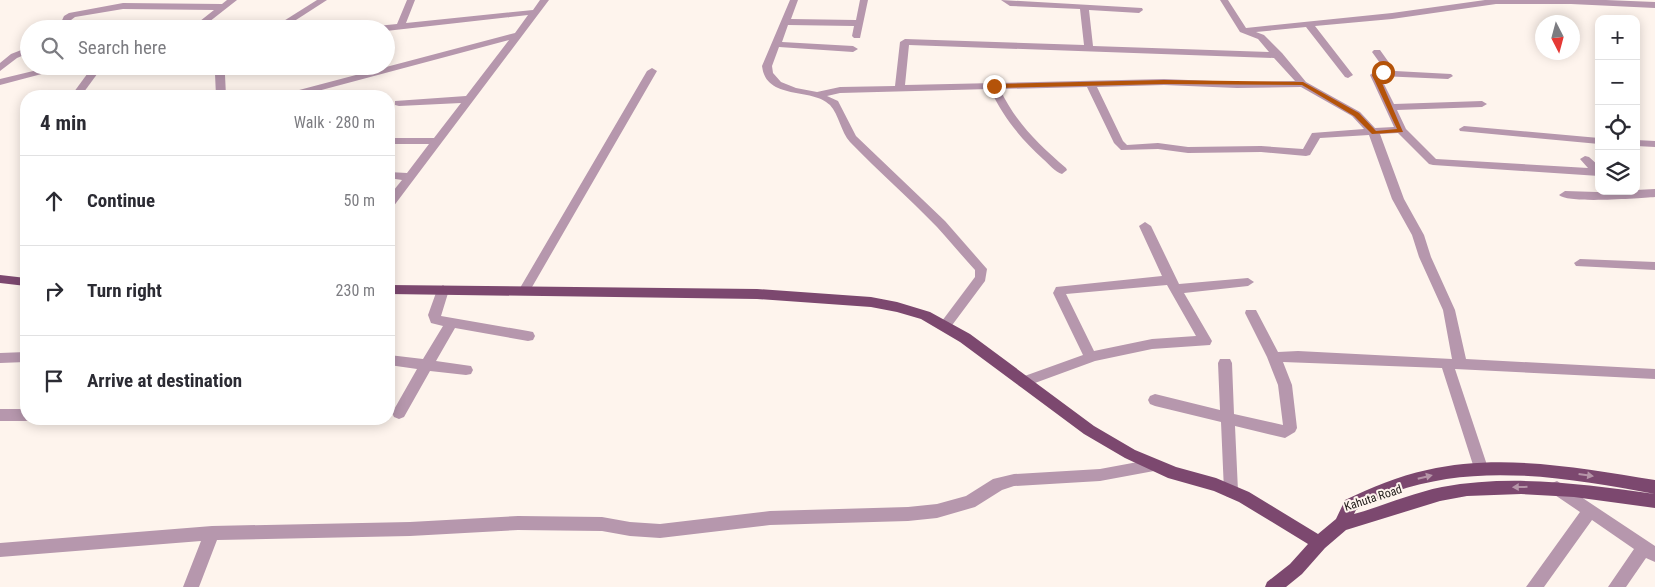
<!DOCTYPE html>
<meta charset="utf-8">
<style>
:root{--surface:#fff;--page:#f7f7f7;--text:#2b2b33;--muted:#7c7c81;--line:#e1e1e2}
body{margin:0;font-family:"Roboto Condensed",sans-serif;background:var(--page);color:var(--text)}
.controls{position:absolute;right:15px;top:15px;display:grid;overflow:hidden;border-radius:10px;box-shadow:0 2px 12px #0003}
.controls button{width:45px;height:45px;display:grid;place-items:center;padding:0;border:0;border-bottom:1px solid var(--line);background:var(--surface);color:var(--text);font:25px sans-serif}
.compass{position:absolute;left:1535px;top:15px;width:45px;height:45px;border-radius:50%;background:var(--surface);box-shadow:0 2px 12px #0003;rotate:174deg}
.stop{position:absolute;width:15px;height:15px;margin:-11px;border:4px solid #b45309;border-radius:50%;background:#fff}
.stop.end{background:#b45309;border-color:#fff;box-shadow:0 1px 5px #0008}
.list{margin:0;padding:0;list-style:none}
h2{display:flex;justify-content:space-between;align-items:center;height:65px;margin:0;padding:0 20px;font-size:21px}
h2 small{font-size:16px;font-weight:400;color:var(--muted)}
.list li{display:grid;grid-template-columns:32px 1fr auto;gap:15px;align-items:center;box-sizing:border-box;height:90px;padding:0 20px;border-top:1px solid var(--line)}
.list b{display:block;font-size:19px;white-space:nowrap}
.list em{font-size:16px;font-style:normal;color:var(--muted)}
.icon{flex:none;width:28px;height:28px;fill:none;stroke:currentColor;stroke-width:2;stroke-linecap:round;stroke-linejoin:round}
.map{position:relative;flex:none;width:1655px;height:587px;overflow:hidden}
.search{position:absolute;background:var(--surface);box-shadow:0 2px 12px #0003;left:20px;top:20px;width:375px;height:55px;display:flex;align-items:center;gap:12px;box-sizing:border-box;padding:0 18px;border-radius:28px;color:var(--muted);font-size:19px}
.panel{position:absolute;background:var(--surface);box-shadow:0 2px 12px #0003;left:20px;top:90px;width:375px;height:335px;border-radius:20px}
.map>svg:first-child{display:block}
.lines{fill:none;stroke-linecap:round;stroke-linejoin:round}
.minor{fill:#b697ad;fill-rule:evenodd}
.major{fill:#7c486f;fill-rule:evenodd}
.oneway{fill:#b695a8}
.route{fill:#b45309}
.labels{text-anchor:middle;dominant-baseline:central;stroke-width:4;stroke-linejoin:round;paint-order:stroke}
.street-label{font-size:12px;fill:#1f1b18;stroke:#fef4ed}
</style>
<div class="map">
<svg width="1655" height="587" viewBox="0 0 1655 587">
<rect width="100%" height="100%" fill="#fef4ed"/>
<g class="lines">
<g class="minor">
<polygon points="227,0 237,0 200,29 190,29 214,10 123,9 75,17 71,20 67,29 58,29 64,16 69,13 123,3 222,4"/>
<polygon points="317,0 327,0 282,29 271,29"/>
<polygon points="407,0 415,0 406,23 533,10 540,0 549,0 393,207 389,208 389,196 402,180 389,178 389,172 407,173 429,144 389,144 389,138 434,138 461,103 399,106 395,105 395,101 466,96 509,40 299,96 283,96 284,94 515,33 528,15 386,31 386,29 373,29 377,26 397,24"/>
<path d="M790,0H798L791,19L856,20L860,0H868L860,38H854L852,36L854,26L788,25L782,42L853,46L858,49L853,52L779,47L772,66L773,73L781,82L796,88L817,92L840,87L895,86L900,42L905,39L1084,45L1080,9L1010,6L1001,0L1142,8L1143,10L1139,13L1089,10L1093,46L1269,52L1258,39L1240,32L1220,0H1228L1246,28L1392,13L1485,0H1606L1655,2V8L1571,4H1496L1392,19L1315,26L1353,75L1348,78L1345,77L1306,27L1256,32L1264,35L1282,53L1306,82L1360,112L1375,128L1394,127L1370,75L1375,71L1385,70L1372,52L1374,50H1380L1395,71L1451,74L1453,76L1448,79L1380,76L1394,104L1482,101L1487,104L1482,107L1397,110L1406,129L1436,159L1588,168L1580,159L1585,156L1589,157L1599,166V176L1433,165L1429,164L1398,133L1380,134L1404,199L1424,235L1431,257L1455,310L1466,359L1655,369V379L1455,369L1488,468L1486,472L1481,474L1476,472L1474,468L1442,368L1283,362L1292,385L1297,428L1295,432L1285,438L1235,426L1238,491L1236,496L1231,498L1226,496L1224,491L1221,422L1155,406L1150,404L1148,400L1150,396L1155,394L1220,410L1218,363L1220,359H1230L1232,363L1234,414L1283,425L1278,385L1267,357L1245,313L1246,310H1256L1278,352L1298,351L1452,359L1443,310L1419,257L1412,235L1392,199L1369,135L1320,138L1310,155L1306,156L1261,152L1188,153L1158,149L1121,150L1114,143L1087,87L1000,89C1015,122 1039,145 1066,168L1067,170L1062,174C1055,172 1049,164 1043,159C1021,139 1003,117 990,89L840,93L827,96L838,101L856,136L945,221L987,269L985,281L950,328H940L939,325L975,277V270C962,256 950,241 937,227C909,198 878,171 850,142C841,132 839,115 830,105C812,87 766,101 762,66ZM909,45L1274,58L1295,81L1237,82L1164,79L905,85ZM1164,85L1237,88L1301,87L1352,116L1364,129L1312,133L1303,149L1261,146L1188,147L1158,143L1127,145L1123,141L1097,87Z"/>
<polygon points="337,23 342,26 340,28 324,29"/>
<polygon points="29,47 29,53 17,58 0,71 0,63 11,54"/>
<polygon points="54,66 72,66 0,85 0,79"/>
<polygon points="93,66 103,66 81,96 71,96"/>
<polygon points="195,66 216,66 222,70 245,66 271,66 266,69 225,75 226,96 216,96 215,74"/>
<polygon points="652,68 657,71 528,294 520,294 518,291 520,288 647,71"/>
<polygon points="1464,126 1599,138 1599,144 1460,131 1459,129"/>
<polygon points="1636,140 1655,141 1655,147 1636,146"/>
<path d="M1655,189V197C1639,198 1568,204 1559,195L1565,191L1597,192Z"/>
<path d="M1145,222L1151,226L1179,284L1248,278L1254,282L1248,286L1184,293L1212,341L1210,345L1152,349L1095,361L1024,387L1019,386L1017,382L1019,378L1083,355L1053,293L1056,287L1162,276L1139,226ZM1167,285L1196,336L1152,339L1094,351L1066,294Z"/>
<polygon points="1580,259 1655,262 1655,270 1576,266 1574,263"/>
<polygon points="443,285 449,290 441,316 528,331 533,332 535,336 533,340 528,341 455,328 436,361 471,366 473,370 471,374 466,375 430,371 404,417 399,419 394,417 392,413 417,369 389,365 389,355 423,359 443,326 431,323 428,315 437,290"/>
<polygon points="26,352 26,362 0,363 0,353"/>
<polygon points="0,409 26,409 26,419 31,419 26,421 0,421"/>
<polygon points="1154,459 1159,461 1161,465 1159,469 1154,471 1100,481 1014,486 1002,490 975,507 937,518 908,521 770,525 660,538 630,536 602,531 518,530 410,536 217,540 199,587 183,587 201,541 0,557 0,543 212,526 410,522 518,516 602,517 630,522 660,524 770,511 908,507 937,504 966,496 993,479 1014,474 1100,469"/>
<polygon points="1557,481 1655,546 1655,562 1646,558 1626,587 1608,587 1634,549 1592,520 1544,587 1526,587 1580,512 1552,493 1550,488 1552,483"/>
</g>
<g class="major">
<polygon points="0,275 26,278 26,286 0,283"/>
<path d="M389,285L757,289L871,297L897,302L930,312L970,334L1094,426L1135,450L1176,467L1216,478L1249,492L1318,534L1336,519L1345,500C1371,488 1398,476 1427,470C1502,453 1580,468 1655,480V494C1569,478 1478,462 1394,492C1381,497 1368,504 1356,510L1354,514C1383,506 1412,493 1442,487C1513,474 1584,484 1655,494V508L1574,497L1521,494L1467,496L1440,501L1346,530L1325,548L1302,574L1286,587H1265L1267,582L1290,564L1308,544L1239,502L1214,491L1168,478L1125,458L1084,434L960,342L921,319L897,312L871,307L757,299L389,294Z"/>
</g>
</g>
<defs><path id="oneway-solid" d="M-6-.8H1V-3.2L6.5 0L1 3.2V.8H-6Z" transform="scale(1.25)"/></defs>
<g class="oneway">
<use href="#oneway-solid" transform="translate(1586 475) rotate(8)"/>
<use href="#oneway-solid" transform="translate(1425 477) rotate(-14)"/>
<use href="#oneway-solid" transform="translate(1520 487) rotate(179)"/>
</g>
<polygon class="route" points="1383,70 1385,74 1379,76 1403,132 1372,134 1354,116 1302,85 1164,84 994,88 991,86 994,84 1164,80 1303,82 1359,113 1376,131 1397,129 1372,75"/>
<g class="labels">
<g class="street-label">
<text transform="translate(1373 498) rotate(-18)">Kahuta Road</text>
</g>
</g>
</svg>
<div class="controls">
<button>+</button>
<button>−</button>
<button><svg class="icon" aria-label="locate" viewBox="0 0 24 24"><circle cx="12" cy="12" r="6"/><path d="M12 2v4M12 18v4M2 12h4M18 12h4"/></svg></button>
<button><svg class="icon" aria-label="layers" viewBox="0 0 24 24"><path d="M12 4l9 5-9 5-9-5zM3 14l9 5 9-5"/></svg></button>
</div>
<svg class="compass" viewBox="-18 -18 36 36"><path d="M0-13l5 13h-10z" fill="#e53935"/><path d="M0 13l5-13h-10z" fill="#7c7c81"/></svg>
<div class="stop" style="left:1383px;top:72px"></div>
<div class="stop end" style="left:994px;top:86px"></div>
<div class="search"><svg class="icon" aria-label="search" viewBox="0 0 24 24"><circle cx="10" cy="10" r="6"/><path d="M15 15l6 6"/></svg>Search here</div>
<section class="panel">
<h2>4 min<small>Walk · 280 m</small></h2>
<ul class="list">
<li><svg class="icon" aria-label="ahead" viewBox="0 0 24 24"><path d="M12 20V5M6 11l6-6 6 6"/></svg><div><b>Continue</b></div><em>50 m</em></li>
<li><svg class="icon" aria-label="right" viewBox="0 0 24 24"><path d="M7 20v-9h11M14 6l5 5-5 5"/></svg><div><b>Turn right</b></div><em>230 m</em></li>
<li><svg class="icon" aria-label="arrive" viewBox="0 0 24 24"><path d="M6 21V4h12l-3 4 3 4H6"/></svg><div><b>Arrive at destination</b></div></li>
</ul>
</section>
</div>
